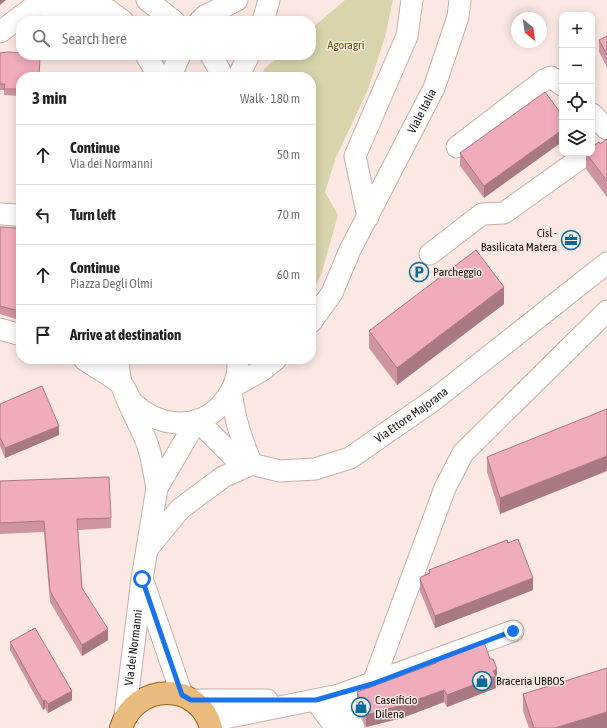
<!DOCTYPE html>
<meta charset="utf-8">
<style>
:root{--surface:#fff;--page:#f2f2f2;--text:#202124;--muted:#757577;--line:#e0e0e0}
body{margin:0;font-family:"Asap Condensed",sans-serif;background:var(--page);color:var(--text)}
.controls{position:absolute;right:12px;top:12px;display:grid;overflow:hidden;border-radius:8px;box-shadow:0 2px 10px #0003}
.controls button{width:36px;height:36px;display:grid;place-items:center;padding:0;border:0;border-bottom:1px solid var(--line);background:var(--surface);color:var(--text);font:20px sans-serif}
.compass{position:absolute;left:511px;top:12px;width:36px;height:36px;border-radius:50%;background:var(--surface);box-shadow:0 2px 10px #0003;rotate:151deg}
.stop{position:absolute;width:12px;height:12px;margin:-9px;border:3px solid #1a73e8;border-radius:50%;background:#fff}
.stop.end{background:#1a73e8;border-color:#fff;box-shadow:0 1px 4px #0008}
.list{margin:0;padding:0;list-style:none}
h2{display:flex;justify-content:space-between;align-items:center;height:52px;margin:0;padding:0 16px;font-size:17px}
h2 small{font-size:13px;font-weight:400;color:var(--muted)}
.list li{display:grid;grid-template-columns:26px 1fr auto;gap:12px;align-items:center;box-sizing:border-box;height:60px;padding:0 16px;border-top:1px solid var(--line)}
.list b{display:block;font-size:15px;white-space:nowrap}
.list p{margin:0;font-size:13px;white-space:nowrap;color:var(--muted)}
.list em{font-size:13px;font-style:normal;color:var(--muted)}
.icon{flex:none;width:22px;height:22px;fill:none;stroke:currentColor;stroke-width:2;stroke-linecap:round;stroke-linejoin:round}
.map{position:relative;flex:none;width:607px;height:728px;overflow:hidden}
.search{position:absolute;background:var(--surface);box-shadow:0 2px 10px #0003;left:16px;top:16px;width:300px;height:44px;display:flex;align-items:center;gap:10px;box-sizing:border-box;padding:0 14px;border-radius:16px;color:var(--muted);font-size:15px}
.panel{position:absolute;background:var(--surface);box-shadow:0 2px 10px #0003;left:16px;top:72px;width:300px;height:292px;border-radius:16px}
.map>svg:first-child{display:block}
.green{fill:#d8d4ac}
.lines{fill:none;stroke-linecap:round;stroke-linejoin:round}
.minor-casing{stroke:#c2b0aa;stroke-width:23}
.major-casing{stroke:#97641f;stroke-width:24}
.minor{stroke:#fff;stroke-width:21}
.major{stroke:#e9bc7d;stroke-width:22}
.wall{fill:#ce94a1}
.shaded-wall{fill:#a87883}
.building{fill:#f0acbb;stroke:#a87883}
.route{stroke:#1a73e8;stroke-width:5}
.labels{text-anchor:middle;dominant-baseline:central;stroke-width:3;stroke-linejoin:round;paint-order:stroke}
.park-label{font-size:12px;fill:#5f560b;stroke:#fbe8e3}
.street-label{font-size:12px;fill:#191311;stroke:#fbe8e3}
.poi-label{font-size:12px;fill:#191311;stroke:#fbe8e3;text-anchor:start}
</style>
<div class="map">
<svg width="607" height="728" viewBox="0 0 607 728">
<rect width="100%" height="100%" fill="#fbe8e3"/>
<polygon class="green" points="345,0 393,0 385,37 367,92 336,157 325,192 338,215 322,272 311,296 311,77 260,77 265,68 281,55 311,55 311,29"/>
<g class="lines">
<g class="minor-casing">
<g id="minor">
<polyline points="39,0 36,5 108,10 123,21"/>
<polyline points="147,0 174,21"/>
<polyline points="200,21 205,16 237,0"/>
<polyline points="263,21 269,0"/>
<polyline points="0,32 36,5"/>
<polyline points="146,55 159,77"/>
<polyline points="211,55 220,71 221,77"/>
<polyline points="170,77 180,55"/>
<polyline points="238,77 249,55"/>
<polyline points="592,114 607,129"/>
<polyline points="457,147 544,80 551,77 562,85"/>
<polyline points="0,214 21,215"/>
<polyline points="368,217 355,156 407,36 412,0"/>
<polyline points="430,254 482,214 504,213 588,153"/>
<path id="s1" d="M311,322L332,293L350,250L434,88L458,17L460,0"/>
<polyline points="0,329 21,335"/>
<path d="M84,359C96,368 111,375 122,385C127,390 128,398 133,403C156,425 193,432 218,408C232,395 239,378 238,359"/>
<path d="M119,359C116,389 137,416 147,443C152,457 154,473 157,488"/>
<polyline points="234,386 261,371 276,359"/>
<path d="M231,391C234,417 241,440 252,464"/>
<polyline points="148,548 180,509 223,477 252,464"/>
<polyline points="144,584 182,695"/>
<polyline points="373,683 445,488 463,453 607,311"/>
<polyline points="339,695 354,728"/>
<polyline points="191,700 267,700"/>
<polyline points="316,701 336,728"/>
<path id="s2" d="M125,716L142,579L157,488L197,420L238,461L280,471L315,469L350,458L435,399L607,263"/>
<polyline points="210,721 339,695 513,631"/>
</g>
</g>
<g class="major-casing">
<path id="major" d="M121,728C135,682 199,681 211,728"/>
</g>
<use href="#minor" class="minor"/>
<use href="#major" class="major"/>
</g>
<g class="wall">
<polygon points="607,36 607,67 599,52 599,40"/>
<polygon points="0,53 31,58 40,65 21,77 21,96 4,95 4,90 0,90"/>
<polygon points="545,92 484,198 460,166 460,153"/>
<polygon points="607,139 607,197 586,169 586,153"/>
<polygon points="0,227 21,228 21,294 19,320 0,314"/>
<polygon points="504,304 397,385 369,348 369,331"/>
<polygon points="0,404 59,435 5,458 0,446"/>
<polygon points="607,410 500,514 487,472 487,457"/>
<polygon points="0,481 111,518 111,528 78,530 82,588 108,640 82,656 50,602 44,532 0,534"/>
<polygon points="508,543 533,590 435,628 420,591 420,579 429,573 429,570"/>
<polygon points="10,642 72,700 48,713 45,708 43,710 10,650"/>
<polygon points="435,660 497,682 496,682 496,688 447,707 444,702 402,718 366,727 357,705 357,692 435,663"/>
<polygon points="523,694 607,728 529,728 523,711"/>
</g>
<g class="shaded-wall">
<polygon points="0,0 6,0 0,5"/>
<polygon points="562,130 562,142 484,198 484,186"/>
<polygon points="21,286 21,294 19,320 19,311"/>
<polygon points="504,287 504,304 397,385 397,368"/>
<polygon points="59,426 59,435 5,458 5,448"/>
<polygon points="607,456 607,471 500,514 500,498"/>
<polygon points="533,578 533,590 435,628 435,616"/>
<polygon points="108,629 108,640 82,656 82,645"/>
<polygon points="497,669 497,682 496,682 496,688 447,707 447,695"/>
<polygon points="444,690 444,702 402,718 366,727 366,715"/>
<polygon points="72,691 72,700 48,713 48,704"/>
<polygon points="45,700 45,708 43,710 43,701"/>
<polygon points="607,712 607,728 555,728"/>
</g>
<g class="building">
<polygon points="607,36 607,55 599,40"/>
<polygon points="8,52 21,53 21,55 31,55 31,58 40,58 39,77 21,77 21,89 4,89 5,84 0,84 0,53"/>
<polygon points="545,92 562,115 562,130 484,186 460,153"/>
<polygon points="607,139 607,181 586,153 592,153 592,147 599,142 600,144"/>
<polygon points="0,227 21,228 21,286 19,311 0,306"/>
<polygon points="476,250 504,287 397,368 369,331"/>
<polygon points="42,386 59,426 5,448 0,437 0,404"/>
<polygon points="607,409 607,456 500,498 487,457"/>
<polygon points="109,477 111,518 77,519 82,588 108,629 82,645 50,591 44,521 0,523 0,481"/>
<polygon points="518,539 533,578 435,616 420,579 421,577 430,573 429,570 507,540 508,543"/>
<polygon points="35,628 72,691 48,704 45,700 43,701 10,642"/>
<polygon points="484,642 490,659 493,659 497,669 493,671 496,676 447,695 444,690 402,705 366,715 357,692 436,663 435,660"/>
<polygon points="607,668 607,712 555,728 534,728 523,694"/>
</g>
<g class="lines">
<polyline class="route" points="142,579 182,695 191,700 316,700 372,684 513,631"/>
</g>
<defs>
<g id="office-ring" transform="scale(1)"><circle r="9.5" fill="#fbe8e3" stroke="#006d99" stroke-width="1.5"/><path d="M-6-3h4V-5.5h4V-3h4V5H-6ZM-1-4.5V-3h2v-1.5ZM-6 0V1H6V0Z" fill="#006d99"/></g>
<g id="parking-ring" transform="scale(1)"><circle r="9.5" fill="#fbe8e3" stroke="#006d99" stroke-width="1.5"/><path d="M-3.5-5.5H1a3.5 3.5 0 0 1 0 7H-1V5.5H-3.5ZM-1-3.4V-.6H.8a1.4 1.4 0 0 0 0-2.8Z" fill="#006d99"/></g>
<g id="shop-ring" transform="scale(1)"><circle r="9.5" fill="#fbe8e3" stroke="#006d99" stroke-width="1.5"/><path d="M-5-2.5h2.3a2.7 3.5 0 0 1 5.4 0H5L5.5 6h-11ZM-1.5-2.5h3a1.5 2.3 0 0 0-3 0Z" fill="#006d99"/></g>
</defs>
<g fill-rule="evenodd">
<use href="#office-ring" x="571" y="240"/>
<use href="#parking-ring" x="419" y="272"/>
<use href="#shop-ring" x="482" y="681"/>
<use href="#shop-ring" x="361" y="707"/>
</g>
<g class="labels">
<g class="park-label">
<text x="346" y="45">Agoragri</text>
</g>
<g class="street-label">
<text stroke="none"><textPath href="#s1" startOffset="239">Viale Italia</textPath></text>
<text stroke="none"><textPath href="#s2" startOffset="557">Via Ettore Majorana</textPath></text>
<text stroke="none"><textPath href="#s2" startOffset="69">Via dei Normanni</textPath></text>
</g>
<g class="poi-label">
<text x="557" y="233" text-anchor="end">Cisl -<tspan x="557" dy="14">Basilicata Matera</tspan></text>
<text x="433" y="272">Parcheggio</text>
<text x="496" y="681">Braceria UBBOS</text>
<text x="375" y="700">Caseificio<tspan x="375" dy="14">Dilena</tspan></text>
</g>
</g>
</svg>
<div class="controls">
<button>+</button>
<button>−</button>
<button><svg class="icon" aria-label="locate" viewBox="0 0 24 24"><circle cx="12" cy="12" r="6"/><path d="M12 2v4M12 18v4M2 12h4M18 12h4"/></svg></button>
<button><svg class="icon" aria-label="layers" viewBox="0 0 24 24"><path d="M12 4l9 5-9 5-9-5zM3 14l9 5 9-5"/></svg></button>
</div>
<svg class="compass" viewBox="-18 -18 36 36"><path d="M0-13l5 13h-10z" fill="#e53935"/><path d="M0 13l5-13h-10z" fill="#757577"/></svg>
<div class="stop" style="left:142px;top:579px"></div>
<div class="stop end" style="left:513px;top:631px"></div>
<div class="search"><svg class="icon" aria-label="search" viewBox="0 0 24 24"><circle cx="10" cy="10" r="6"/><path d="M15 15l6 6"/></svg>Search here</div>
<section class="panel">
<h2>3 min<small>Walk · 180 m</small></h2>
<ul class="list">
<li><svg class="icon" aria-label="ahead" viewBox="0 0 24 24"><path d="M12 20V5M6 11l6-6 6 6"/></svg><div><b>Continue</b><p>Via dei Normanni</p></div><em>50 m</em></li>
<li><svg class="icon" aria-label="left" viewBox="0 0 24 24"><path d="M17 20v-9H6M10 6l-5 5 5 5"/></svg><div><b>Turn left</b></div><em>70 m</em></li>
<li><svg class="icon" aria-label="ahead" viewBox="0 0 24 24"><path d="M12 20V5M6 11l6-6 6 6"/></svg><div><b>Continue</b><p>Piazza Degli Olmi</p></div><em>60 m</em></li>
<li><svg class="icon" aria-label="arrive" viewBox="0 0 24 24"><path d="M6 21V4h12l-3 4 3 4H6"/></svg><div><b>Arrive at destination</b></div></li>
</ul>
</section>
</div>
